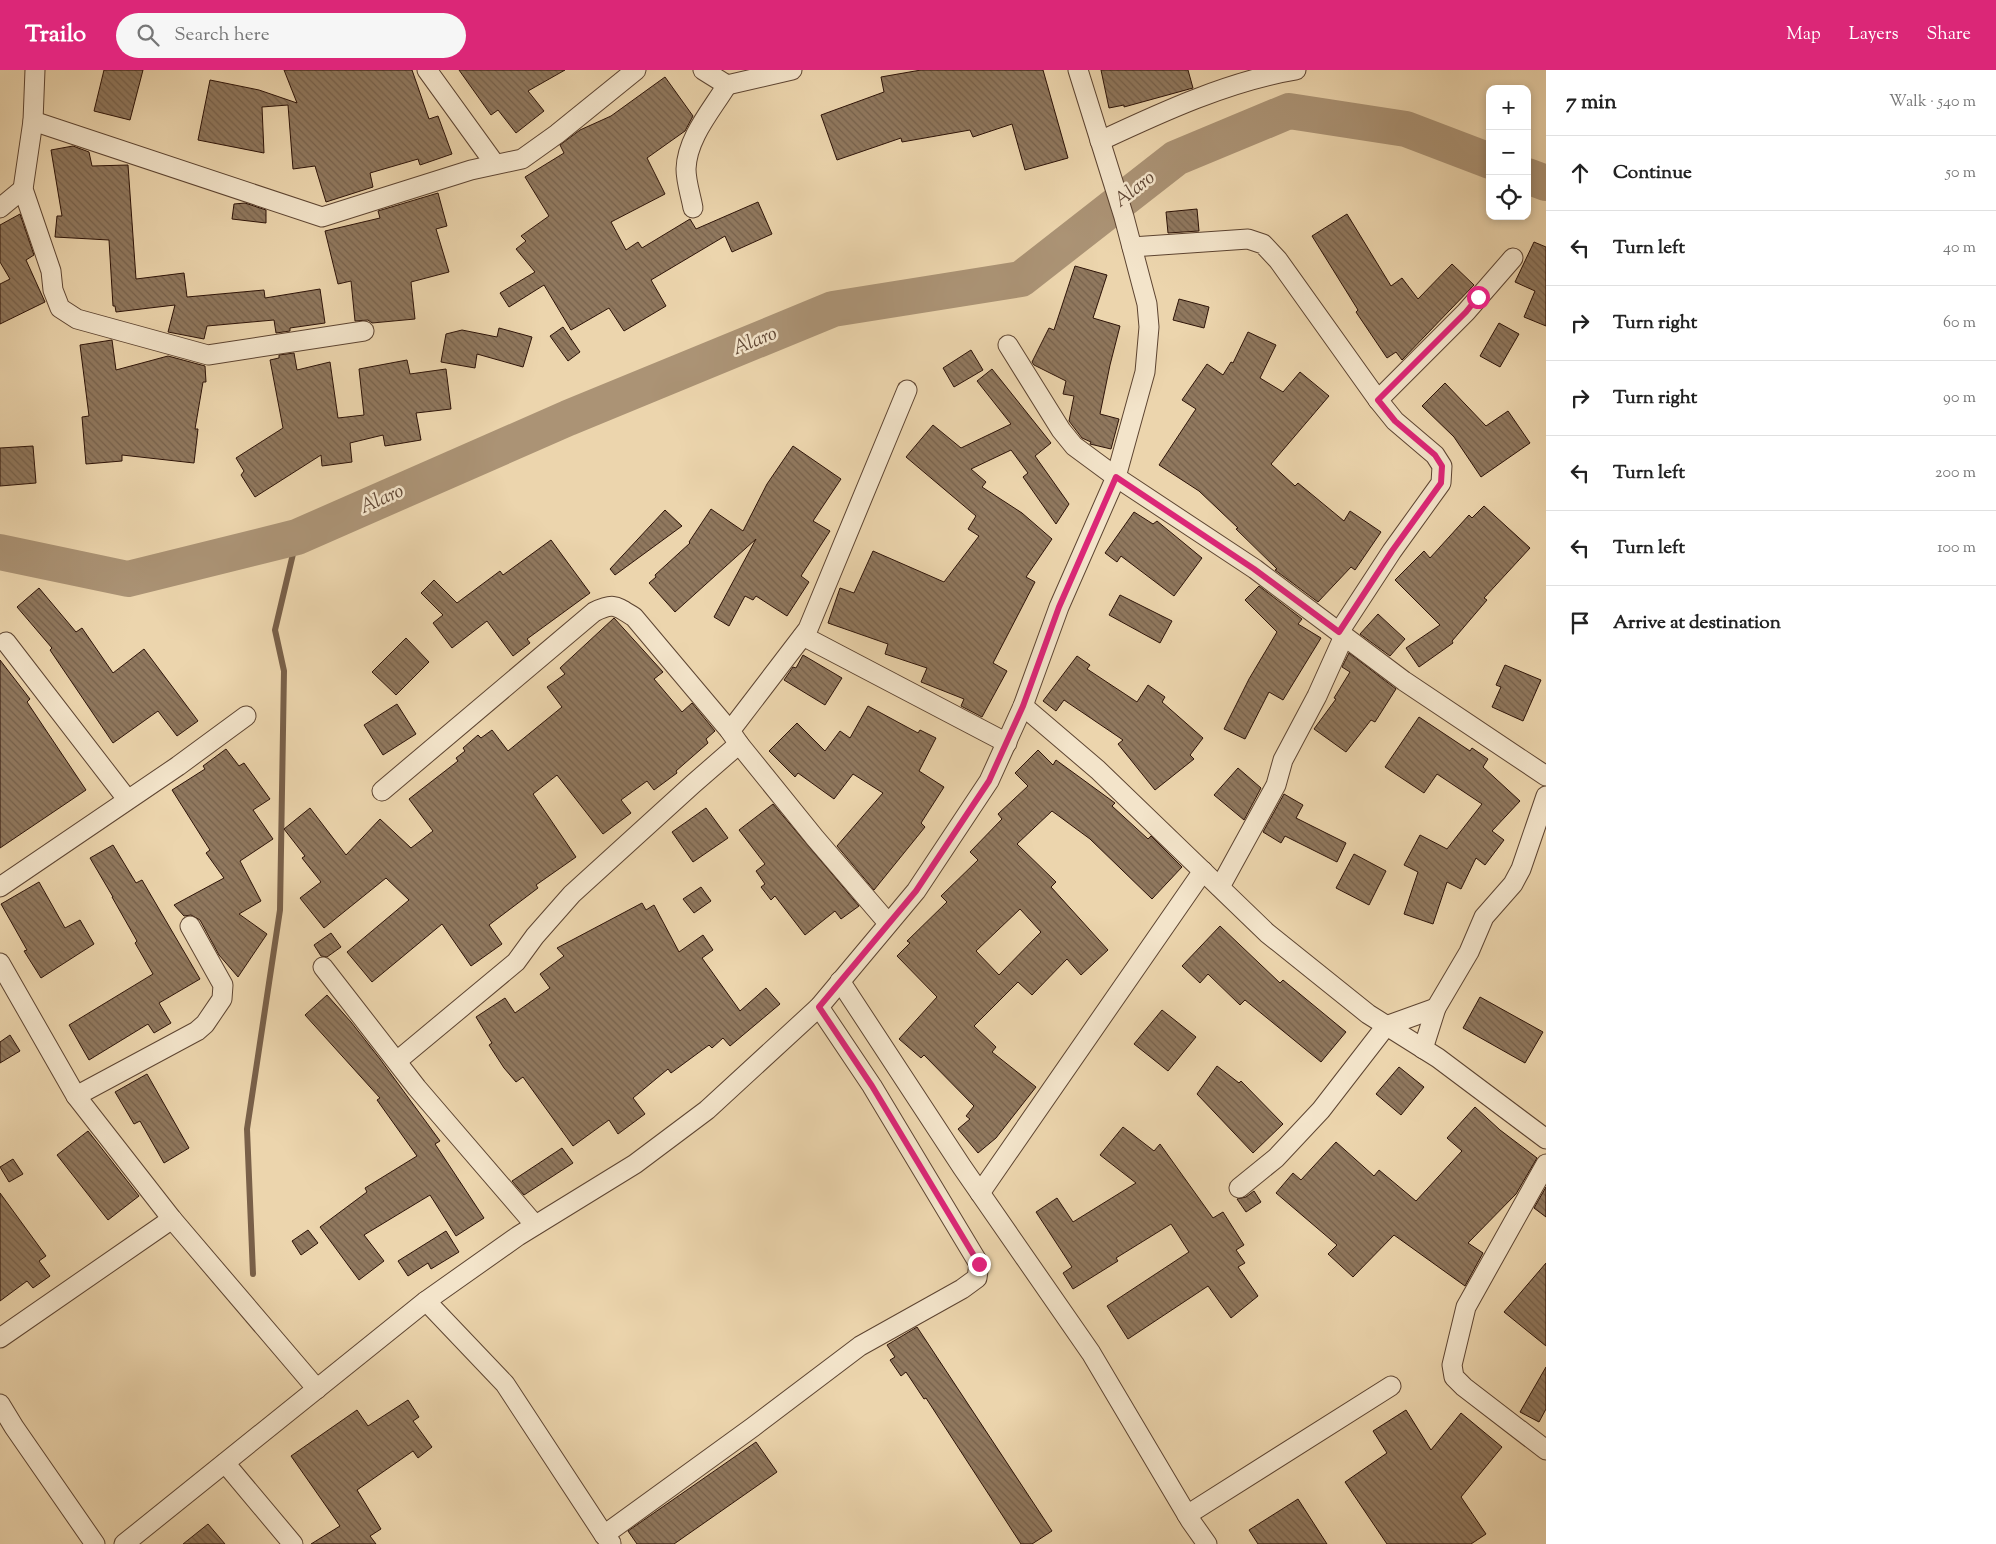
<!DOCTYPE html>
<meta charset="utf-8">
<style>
:root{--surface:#fff;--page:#f6f6f6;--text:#222;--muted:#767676;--line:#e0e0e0;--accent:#db2777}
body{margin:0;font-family:"Sorts Mill Goudy",serif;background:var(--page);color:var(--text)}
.controls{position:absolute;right:15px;top:15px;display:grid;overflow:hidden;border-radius:10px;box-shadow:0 2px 8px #0003}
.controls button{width:45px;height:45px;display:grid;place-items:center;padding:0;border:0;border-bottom:1px solid var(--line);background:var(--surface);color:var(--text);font:25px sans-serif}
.stop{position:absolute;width:15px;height:15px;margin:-11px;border:4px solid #db2777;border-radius:50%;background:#fff}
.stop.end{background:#db2777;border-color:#fff;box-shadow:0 1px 5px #0008}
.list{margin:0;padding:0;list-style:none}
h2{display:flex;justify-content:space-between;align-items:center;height:65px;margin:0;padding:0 20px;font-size:21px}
h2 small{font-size:16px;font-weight:400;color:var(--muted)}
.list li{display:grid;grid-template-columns:32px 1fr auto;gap:15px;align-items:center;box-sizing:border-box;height:75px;padding:0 20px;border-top:1px solid var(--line)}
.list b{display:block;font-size:19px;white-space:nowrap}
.list em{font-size:16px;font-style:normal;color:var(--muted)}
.icon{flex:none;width:28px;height:28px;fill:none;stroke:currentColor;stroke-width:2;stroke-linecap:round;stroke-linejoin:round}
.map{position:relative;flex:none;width:1546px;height:1474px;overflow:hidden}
header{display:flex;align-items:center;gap:30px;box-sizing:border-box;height:70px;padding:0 25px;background:var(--accent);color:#fff}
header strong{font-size:24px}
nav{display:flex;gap:28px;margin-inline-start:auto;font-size:18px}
.search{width:350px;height:45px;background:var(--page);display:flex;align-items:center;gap:12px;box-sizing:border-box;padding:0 18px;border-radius:28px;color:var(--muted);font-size:19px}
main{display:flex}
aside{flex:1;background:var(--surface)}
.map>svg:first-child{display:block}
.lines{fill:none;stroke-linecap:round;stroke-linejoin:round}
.stream{stroke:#796049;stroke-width:6}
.river{stroke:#ab9375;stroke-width:36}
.building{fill:url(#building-back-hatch);stroke:#2d1308;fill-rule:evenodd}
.minor-casing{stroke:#5d4431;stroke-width:21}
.minor{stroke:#f3e4ca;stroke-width:19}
.route{stroke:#db2777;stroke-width:6}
.labels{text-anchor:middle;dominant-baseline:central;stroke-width:5;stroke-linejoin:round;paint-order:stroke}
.water-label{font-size:20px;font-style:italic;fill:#5f4634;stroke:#f3e4ca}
</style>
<header>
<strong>Trailo</strong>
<div class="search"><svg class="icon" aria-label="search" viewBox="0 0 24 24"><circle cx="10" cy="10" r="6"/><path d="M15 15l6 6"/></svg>Search here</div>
<nav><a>Map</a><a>Layers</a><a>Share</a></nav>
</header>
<main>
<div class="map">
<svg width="1546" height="1474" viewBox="0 0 1546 1474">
<defs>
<pattern id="building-back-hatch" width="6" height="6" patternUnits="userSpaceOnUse" patternTransform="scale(1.25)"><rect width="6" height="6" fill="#90785e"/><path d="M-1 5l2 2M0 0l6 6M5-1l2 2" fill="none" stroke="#76614c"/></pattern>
</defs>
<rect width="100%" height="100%" fill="#ecd5ad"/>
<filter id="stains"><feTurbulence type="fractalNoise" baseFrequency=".004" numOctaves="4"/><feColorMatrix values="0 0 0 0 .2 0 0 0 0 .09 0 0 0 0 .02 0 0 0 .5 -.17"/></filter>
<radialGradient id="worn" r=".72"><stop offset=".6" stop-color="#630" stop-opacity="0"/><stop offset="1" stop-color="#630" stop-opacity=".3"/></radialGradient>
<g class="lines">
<polyline class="stream" points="253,1204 247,1059 280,840 284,601 275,560 297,467"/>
<g class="river">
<polyline points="1527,106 1546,113"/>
<polyline points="0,482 128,509 297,467 568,348 833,239 1021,209 1176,88 1289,41 1406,59 1490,91"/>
</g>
</g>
<g class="building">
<polygon points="104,0 143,0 130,50 94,41"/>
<polygon points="284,0 412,0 429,49 438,46 452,84 420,95 418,89 370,103 373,117 326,132 315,96 293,99 288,35 262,37 264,83 198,70 210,10 259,20 297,33"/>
<polygon points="459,0 565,0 528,21 544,41 516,63 498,40 491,45"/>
<polygon points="921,0 1043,0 1068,88 1025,100 1012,54 973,67 970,60 902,72 901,68 837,90 821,45 884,22 881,7"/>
<polygon points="1101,0 1188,0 1193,18 1124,37 1124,35 1109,38"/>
<polygon points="665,7 693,46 685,61 647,88 665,124 611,152 626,180 638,172 642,178 690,149 696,159 758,132 772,164 732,182 725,166 651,210 666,236 624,261 609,238 571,260 544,215 509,237 500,223 535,202 516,179 526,171 521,166 549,146 525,107 564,83 560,75 580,60 611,46"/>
<polygon points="73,76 89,82 92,96 128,95 136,209 184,203 187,227 264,220 265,228 320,219 325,253 290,258 290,261 276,263 274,250 207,256 204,269 168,262 175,235 116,242 115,236 113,236 109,170 55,167 57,146 62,146 51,80"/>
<polygon points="438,123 447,156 436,159 449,202 411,212 415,249 372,253 368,250 355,251 351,211 338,214 325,161 380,148 378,141"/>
<polygon points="245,133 266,140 266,153 232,149 234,134"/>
<polygon points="1197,139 1199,161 1168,163 1166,142"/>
<polygon points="20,144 34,185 26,190 45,232 0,254 0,214 10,209 0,192 0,155"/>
<polygon points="1347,144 1391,216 1402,208 1418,229 1452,194 1474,215 1402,290 1396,282 1387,288 1356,242 1358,240 1312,166"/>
<polygon points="1534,172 1546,177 1546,256 1524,247 1535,221 1515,212"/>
<polygon points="1075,196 1107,205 1093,248 1120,256 1110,295 1100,344 1119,349 1111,379 1090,374 1091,372 1082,368 1069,351 1074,326 1063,324 1066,311 1034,295 1032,292 1049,258 1054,260"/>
<polygon points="1179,229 1209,237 1204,258 1173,250"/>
<polygon points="1499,253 1519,264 1500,297 1480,286"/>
<polygon points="563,257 580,282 568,291 550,266"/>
<polygon points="499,258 532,267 523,297 477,284 475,298 441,292 446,264 462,260 497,267"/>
<polygon points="1248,262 1276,275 1260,308 1283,322 1300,302 1329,326 1271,394 1295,416 1298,413 1344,451 1350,441 1381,462 1355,500 1351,497 1318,532 1275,500 1277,499 1236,459 1238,458 1199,421 1159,395 1196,339 1182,330 1207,294 1223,305 1231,292 1233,293"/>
<polygon points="112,270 116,300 168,286 205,296 206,312 203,312 195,359 198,359 194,393 122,385 122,391 86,394 82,347 89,346 80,275"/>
<polygon points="971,280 983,300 954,317 943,298"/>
<polygon points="294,283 297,300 330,292 338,348 364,345 359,299 407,290 410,304 446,299 451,339 416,343 421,370 385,376 383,365 350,373 352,392 322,396 321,385 255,427 241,405 244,401 236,388 283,358 270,290 279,288 279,285"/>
<polygon points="992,299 1051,373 1035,386 1069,434 1056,454 1023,407 1028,403 1011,380 971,399 986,412 982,417 1022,443 1052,469 1026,507 1035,512 993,593 1007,601 982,647 961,636 964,629 921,612 927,598 885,584 888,574 828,553 840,518 854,523 873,481 944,512 979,466 968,459 976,446 906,387 933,355 961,378 1011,354 977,311"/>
<polygon points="1445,313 1486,356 1508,341 1530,373 1481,407 1454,367 1422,336"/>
<polygon points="33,376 36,413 0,416 0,378"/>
<polygon points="793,376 841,409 813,451 830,461 801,506 809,512 787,546 756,526 753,530 745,526 729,556 714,547 756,469 675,542 649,513 656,507 655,505 690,473 689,472 711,439 743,461 767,414"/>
<polygon points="1484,436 1530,478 1484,528 1487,530 1452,571 1453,573 1419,597 1406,578 1440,555 1395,510 1424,481 1430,488 1469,445 1472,448"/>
<polygon points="665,440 682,456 615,505 610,499"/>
<polygon points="1134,442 1153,454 1157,451 1202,488 1174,526 1121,486 1117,492 1105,483"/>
<polygon points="551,470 590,523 527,569 530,573 513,586 487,551 452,578 433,553 443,545 421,523 434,510 457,533 500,501 503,505"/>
<polygon points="1259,516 1302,549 1298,554 1321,568 1283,630 1269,622 1245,669 1224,659 1249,609 1277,562 1245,530"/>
<polygon points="39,518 76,562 82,558 113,603 144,579 198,651 177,666 158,641 113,673 50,580 52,578 17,537"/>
<polygon points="1120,525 1172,551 1160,573 1109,545"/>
<polygon points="1378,544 1405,569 1390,586 1360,564"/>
<polygon points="614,548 663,602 654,609 682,642 692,633 715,661 706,669 708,673 676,701 677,703 654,720 647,711 621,730 631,743 603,764 557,705 533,724 576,787 536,815 538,818 489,855 502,874 471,896 442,854 372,912 347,882 409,830 386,808 324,858 300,828 321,812 302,788 305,786 284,759 310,738 346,785 380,749 411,778 433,761 409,729 458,691 456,688 465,681 463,678 478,665 481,668 492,660 508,681 562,637 547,617 565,604 560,598"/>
<polygon points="406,568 429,592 396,625 372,602"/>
<polygon points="1349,583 1396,619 1375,652 1371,650 1346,682 1314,659 1336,629 1334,628 1350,602 1342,597"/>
<polygon points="803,585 842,608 825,635 784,610 793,597 796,598"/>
<polygon points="1077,586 1090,595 1087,599 1137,632 1148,615 1165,627 1162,632 1203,668 1190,685 1194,689 1155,720 1118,674 1123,670 1064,630 1056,641 1043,631"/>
<polygon points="0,590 30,629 27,632 86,720 0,778"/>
<polygon points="1505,595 1541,610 1523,651 1492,637 1501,617 1496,615"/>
<polygon points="397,634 416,664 383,685 364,655"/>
<polygon points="868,636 918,663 920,660 936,668 919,701 944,717 921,753 925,757 874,820 837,776 883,723 853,704 834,729 798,703 795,707 769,681 797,653 825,681 840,661 850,668"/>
<polygon points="1419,647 1470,681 1472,678 1488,689 1483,697 1520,731 1492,761 1504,770 1485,795 1476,788 1461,819 1447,812 1433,854 1404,844 1418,802 1404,795 1420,765 1447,779 1482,734 1437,704 1424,723 1385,697"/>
<polygon points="226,679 239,696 244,693 270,729 253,740 273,769 240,791 261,831 239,844 267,864 238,907 219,885 200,850 191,845 184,846 174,835 224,808 206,783 210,780 172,720 205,699 203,696"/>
<path d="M1038,680L1053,695L1056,690L1115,733L1112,736L1148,769L1151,766L1182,797L1152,829L1090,769L1052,741L1017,774L1056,812L1051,817L1108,880L1081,905L1067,889L1032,925L1018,912L974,956L996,977L992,982L1036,1017L996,1068L978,1083L958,1059L970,1049L966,1046L974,1036L924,985L921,988L899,969L937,927L897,886L910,873L907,871L947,832L941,826L978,790L970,782L1002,749L998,744L1028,716L1015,703ZM1020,839L1041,862L999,905L976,881Z"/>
<polygon points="1238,698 1261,718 1244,750 1214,725"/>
<polygon points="1284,724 1303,735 1296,748 1346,773 1337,792 1285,766 1281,773 1263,762"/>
<polygon points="773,734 859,836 841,849 835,841 805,865 775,826 771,830 761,817 765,814 756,801 765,794 739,760"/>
<polygon points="706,738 728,768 693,792 672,762"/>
<polygon points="113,775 136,813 142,810 200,909 159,933 171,953 154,963 148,954 89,990 69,955 153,904 135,873 137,871 112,827 113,827 90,788"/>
<polygon points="1354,784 1386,801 1369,835 1336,818"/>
<polygon points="39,812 65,858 80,850 94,874 41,908 24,881 27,880 1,834"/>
<polygon points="701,817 711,831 694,843 683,829"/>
<polygon points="642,833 646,840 654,835 679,882 703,865 713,880 702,888 740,941 766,918 780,934 730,976 723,968 712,978 709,975 671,1003 668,999 633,1028 645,1044 618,1064 609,1050 573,1076 523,1007 516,1012 504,998 489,975 492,973 476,947 505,928 515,943 550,918 540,904 564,886 557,878"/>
<polygon points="1220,856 1280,913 1283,910 1346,962 1321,992 1245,930 1240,935 1208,904 1200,913 1182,896"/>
<polygon points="331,863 341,877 327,887 321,886 314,875"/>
<polygon points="327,925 351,952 380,989 440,1071 435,1074 484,1148 456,1166 430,1125 364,1165 384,1191 359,1210 320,1157 367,1122 365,1118 417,1086 377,1030 380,1028 305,945"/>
<polygon points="1480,927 1543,962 1525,993 1463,958"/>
<polygon points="1162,940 1196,967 1168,1001 1134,974"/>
<polygon points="10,965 20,981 0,993 0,972"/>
<polygon points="1217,996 1239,1013 1241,1011 1283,1054 1253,1083 1197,1024"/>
<polygon points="1399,997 1424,1017 1401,1045 1376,1024"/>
<polygon points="147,1004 189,1078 164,1093 140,1051 134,1054 115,1022"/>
<polygon points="1475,1037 1500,1060 1537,1088 1516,1124 1468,1173 1483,1183 1465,1216 1394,1165 1353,1207 1328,1184 1337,1175 1276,1123 1293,1103 1301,1110 1336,1072 1374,1106 1379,1100 1416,1131 1462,1081 1447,1068"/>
<polygon points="1123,1057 1154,1081 1160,1074 1213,1148 1223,1142 1244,1175 1236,1180 1245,1193 1238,1197 1258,1226 1231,1248 1208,1216 1128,1269 1107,1236 1189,1182 1171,1154 1116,1188 1118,1191 1073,1219 1063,1203 1072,1197 1036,1142 1057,1128 1073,1152 1136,1113 1100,1085"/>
<polygon points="88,1061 139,1126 108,1150 57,1085"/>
<polygon points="562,1078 573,1093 524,1125 512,1111"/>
<polygon points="13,1089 23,1104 9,1112 0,1097"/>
<polygon points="1546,1117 1546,1147 1534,1138"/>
<polygon points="1254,1121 1261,1132 1246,1142 1237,1129 1246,1127"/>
<polygon points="0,1123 46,1186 39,1191 50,1206 33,1218 27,1211 0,1231"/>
<polygon points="308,1160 318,1173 301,1185 292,1171"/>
<polygon points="446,1161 459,1182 431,1199 428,1193 408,1206 398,1191"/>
<polygon points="1546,1193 1546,1276 1504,1242"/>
<polygon points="917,1257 1052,1461 1032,1474 1021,1474 926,1328 924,1329 906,1302 901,1306 890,1290 895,1287 887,1275"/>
<polygon points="1546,1297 1546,1339 1539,1352 1520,1342"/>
<polygon points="408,1330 419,1347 413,1351 432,1377 418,1388 413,1381 357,1420 381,1459 370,1466 376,1474 311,1474 340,1456 291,1386 357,1340 368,1356"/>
<polygon points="1406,1340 1431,1380 1461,1343 1502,1377 1461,1427 1486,1464 1471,1474 1387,1474 1345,1412 1387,1383 1373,1361"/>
<polygon points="756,1372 777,1402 674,1474 637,1474 628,1461"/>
<polygon points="1298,1429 1327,1474 1258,1474 1249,1460"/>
<polygon points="208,1454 225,1474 183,1474"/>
</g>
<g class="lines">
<g class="minor-casing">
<g id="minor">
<polyline points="35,0 33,51 23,119 51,201 53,220 60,238 77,249 208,285 364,261"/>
<polyline points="427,0 495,94"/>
<polyline points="703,0 727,15 792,0"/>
<polyline points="33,51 322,147 471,100 522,89 557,64 636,0"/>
<path d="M1100,71C1162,42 1229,11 1296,0"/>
<polyline points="0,138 23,119"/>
<path d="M693,138C691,126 686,112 686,99C687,68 711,41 727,15"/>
<polyline points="1132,177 1248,169 1263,174 1278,190 1378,330 1395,351 1435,385 1442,396 1441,413 1392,481 1339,562"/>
<polyline points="1008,275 1061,360 1074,376 1116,407 1255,499 1404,611 1546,706"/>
<polyline points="1378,330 1466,242 1513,188"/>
<polyline points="803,566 1007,673"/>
<polyline points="6,572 127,729"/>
<polyline points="1023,636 1098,700 1267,863 1368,944 1438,988 1546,1069"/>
<polyline points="730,661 808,559 907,320"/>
<path d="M382,721L594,542C614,532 616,536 634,547L730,661L739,674L815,768L888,853"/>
<polyline points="0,817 178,696 246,646"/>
<polyline points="1220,817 1276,715 1283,690 1317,626 1344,566"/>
<polyline points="0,893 76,1026 172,1149 317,1319"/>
<polyline points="323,897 417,1018 535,1155"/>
<polyline points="840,911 962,1097 1091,1283 1190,1450 1207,1474"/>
<polyline points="1423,979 1436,938 1469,882 1484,847 1513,814 1521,799 1546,726"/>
<polyline points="397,991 516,892 535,866 572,824 693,714 739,674"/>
<polyline points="76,1026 197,961 205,954 222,929 223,915 190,856"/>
<polyline points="1546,1094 1466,1237 1452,1295 1454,1307 1464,1317 1546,1380"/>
<polyline points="1239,1118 1276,1088 1321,1040 1386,956 1436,938"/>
<polyline points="980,1123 1203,801"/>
<polyline points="426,1231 505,1314 604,1465 611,1473"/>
<polyline points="0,1268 172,1149"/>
<polyline points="0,1334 14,1357 95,1474"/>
<polyline points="225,1393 293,1474"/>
<polyline points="1187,1445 1391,1316"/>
<polyline points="604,1465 753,1357 860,1276 962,1219 977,1208 979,1194 872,1016 819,937"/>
<polyline points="124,1474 426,1231 518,1166 635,1094 707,1040 819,937 916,821 989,711 1023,636 1059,537 1116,407 1145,302 1149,257 1147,234 1124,147 1078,0"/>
</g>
</g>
<use href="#minor" class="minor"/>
</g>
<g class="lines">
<polyline class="route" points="979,1194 872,1016 819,937 916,821 989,711 1023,636 1059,537 1116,407 1254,499 1339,562 1392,481 1441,413 1442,396 1435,385 1395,351 1378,330 1466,242 1478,227"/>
</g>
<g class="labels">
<g class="water-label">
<text transform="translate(1135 120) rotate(-38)">Alaro</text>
<text transform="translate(755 272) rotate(-22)">Alaro</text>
<text transform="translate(382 430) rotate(-24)">Alaro</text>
</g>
</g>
<rect width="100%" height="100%" filter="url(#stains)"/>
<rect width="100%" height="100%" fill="url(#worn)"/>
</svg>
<div class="controls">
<button>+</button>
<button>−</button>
<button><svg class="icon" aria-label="locate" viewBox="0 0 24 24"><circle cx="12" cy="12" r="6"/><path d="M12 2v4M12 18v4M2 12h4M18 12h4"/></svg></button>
</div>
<div class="stop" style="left:1478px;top:227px"></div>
<div class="stop end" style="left:979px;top:1194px"></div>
</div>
<aside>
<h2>7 min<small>Walk · 540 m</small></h2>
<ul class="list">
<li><svg class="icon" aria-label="ahead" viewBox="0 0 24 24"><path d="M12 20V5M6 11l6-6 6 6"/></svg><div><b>Continue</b></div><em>50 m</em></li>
<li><svg class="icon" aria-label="left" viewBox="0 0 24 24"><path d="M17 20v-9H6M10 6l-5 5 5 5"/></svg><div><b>Turn left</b></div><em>40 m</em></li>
<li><svg class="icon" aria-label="right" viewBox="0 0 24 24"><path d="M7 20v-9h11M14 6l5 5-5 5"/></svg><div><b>Turn right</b></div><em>60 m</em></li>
<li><svg class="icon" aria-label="right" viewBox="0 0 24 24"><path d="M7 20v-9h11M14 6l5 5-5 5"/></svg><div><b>Turn right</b></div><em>90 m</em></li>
<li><svg class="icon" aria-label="left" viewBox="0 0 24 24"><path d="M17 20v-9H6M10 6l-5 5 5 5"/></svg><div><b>Turn left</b></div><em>200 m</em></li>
<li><svg class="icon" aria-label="left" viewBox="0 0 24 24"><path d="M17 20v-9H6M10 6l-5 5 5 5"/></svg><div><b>Turn left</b></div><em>100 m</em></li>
<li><svg class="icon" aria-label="arrive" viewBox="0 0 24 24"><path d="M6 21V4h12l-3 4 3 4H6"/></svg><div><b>Arrive at destination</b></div></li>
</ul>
</aside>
</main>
